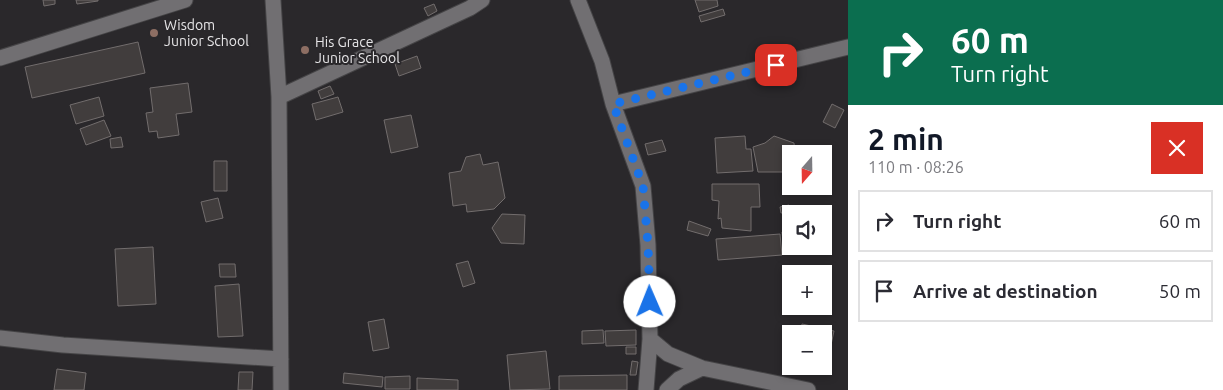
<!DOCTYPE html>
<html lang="en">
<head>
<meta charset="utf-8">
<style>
  :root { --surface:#fff; --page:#f7f7f7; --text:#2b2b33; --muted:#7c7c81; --line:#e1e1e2; --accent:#111827 }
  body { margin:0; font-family:Ubuntu,sans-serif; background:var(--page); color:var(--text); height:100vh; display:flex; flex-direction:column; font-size:19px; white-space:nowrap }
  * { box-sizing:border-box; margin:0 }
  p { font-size:16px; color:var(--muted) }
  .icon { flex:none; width:28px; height:28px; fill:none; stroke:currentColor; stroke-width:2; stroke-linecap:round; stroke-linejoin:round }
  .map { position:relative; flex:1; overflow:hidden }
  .drawer { display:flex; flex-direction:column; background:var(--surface); width:375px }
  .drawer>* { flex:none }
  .banner { background:#0b6e4f; color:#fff; overflow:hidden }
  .needle { width:32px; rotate:200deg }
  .fabs { position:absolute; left:782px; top:145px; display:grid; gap:10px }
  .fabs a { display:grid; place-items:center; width:50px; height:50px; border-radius:0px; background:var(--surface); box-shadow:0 2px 8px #0003; font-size:25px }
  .pin { position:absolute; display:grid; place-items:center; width:42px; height:42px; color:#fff; margin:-21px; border-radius:10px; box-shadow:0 2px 8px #0006 }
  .me { position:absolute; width:55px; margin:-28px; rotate:359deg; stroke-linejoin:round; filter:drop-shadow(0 0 4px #0008) }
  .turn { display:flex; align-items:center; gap:18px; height:105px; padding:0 20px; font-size:22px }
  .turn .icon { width:65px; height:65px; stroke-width:2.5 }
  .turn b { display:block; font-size:35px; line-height:42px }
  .round { display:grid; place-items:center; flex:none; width:52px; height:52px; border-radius:0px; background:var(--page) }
  .head { display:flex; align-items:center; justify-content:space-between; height:85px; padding:0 20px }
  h1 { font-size:30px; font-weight:600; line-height:38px; color:var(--accent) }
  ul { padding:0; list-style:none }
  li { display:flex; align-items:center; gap:15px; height:62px; margin:0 10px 8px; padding:0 10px; border:2px solid var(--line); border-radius:0px }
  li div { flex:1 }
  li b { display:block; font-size:19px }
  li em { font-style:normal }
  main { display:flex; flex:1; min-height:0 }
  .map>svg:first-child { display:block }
</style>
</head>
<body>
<main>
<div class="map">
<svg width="848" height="390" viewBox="0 0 848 390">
  <rect width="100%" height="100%" fill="#2a282b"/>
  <path fill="#413d3d" stroke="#726d6d" d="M 43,0 L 55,0 L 55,4 L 44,6 Z
    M 76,0 L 98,0 L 98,1 L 77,4 Z
    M 695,0 L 717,0 L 718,6 L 699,12 Z
    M 434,4 L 437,11 L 428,16 L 424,8 Z
    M 723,9 L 725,15 L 701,22 L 699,16 Z
    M 138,42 L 145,73 L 32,98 L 25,67 Z
    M 417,56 L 421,68 L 399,76 L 395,64 Z
    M 188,83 L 192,112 L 176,114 L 179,135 L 158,138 L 157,131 L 149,132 L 146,113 L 153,112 L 150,88 Z
    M 330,86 L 334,94 L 321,99 L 318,91 Z
    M 99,97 L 104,116 L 76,124 L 70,105 Z
    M 338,97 L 343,112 L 316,120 L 312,104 Z
    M 832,104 L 844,110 L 835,128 L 823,122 Z
    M 411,115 L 418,147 L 391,153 L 384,120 Z
    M 104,120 L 111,136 L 86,145 L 80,129 Z
    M 745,136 L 746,149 L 751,149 L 753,171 L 717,173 L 715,138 Z
    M 774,136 L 794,143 L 795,154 L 791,154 L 791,172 L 758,172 L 753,147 L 765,143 Z
    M 121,137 L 123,147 L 111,148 L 110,139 Z
    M 662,140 L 666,151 L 648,155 L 645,144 Z
    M 480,154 L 483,165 L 498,162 L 505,198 L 494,209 L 467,212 L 466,204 L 453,206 L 449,173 L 461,171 L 466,157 Z
    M 214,161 L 227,161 L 227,191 L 214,191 Z
    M 712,184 L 759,184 L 760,207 L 751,207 L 751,231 L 722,228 L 721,218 L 718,219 L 719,201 L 712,200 Z
    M 218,198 L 223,218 L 206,222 L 201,202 Z
    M 789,205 L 790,212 L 781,213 L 780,207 Z
    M 502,214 L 525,215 L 524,244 L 501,243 L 492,228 Z
    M 689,221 L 711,229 L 708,236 L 687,230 Z
    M 791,231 L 791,246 L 794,246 L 795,249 L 784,251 L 782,232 Z
    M 780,234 L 782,255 L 718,260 L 716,239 Z
    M 153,247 L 156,304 L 118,306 L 115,249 Z
    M 468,261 L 475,283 L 463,287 L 456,264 Z
    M 219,264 L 235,264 L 236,277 L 220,277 Z
    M 239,284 L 243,336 L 218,337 L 215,286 Z
    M 384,319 L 389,348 L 373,351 L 368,322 Z
    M 802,324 L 834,331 L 827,363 L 824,363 L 824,334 L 800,334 Z
    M 603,330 L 604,343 L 582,344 L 582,331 Z
    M 636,330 L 636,345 L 606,346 L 605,331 Z
    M 626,347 L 636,347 L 636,354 L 626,354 Z
    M 546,351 L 550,389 L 510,390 L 507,355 Z
    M 632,361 L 638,362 L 636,375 L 630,375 Z
    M 57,369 L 86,373 L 84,390 L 54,390 Z
    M 239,372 L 253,372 L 252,390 L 238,390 Z
    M 344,373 L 383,377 L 382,387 L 343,383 Z
    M 627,375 L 627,390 L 559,390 L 559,376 Z
    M 410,376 L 410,389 L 385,389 L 385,377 Z
    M 417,378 L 458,380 L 458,390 L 417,390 Z"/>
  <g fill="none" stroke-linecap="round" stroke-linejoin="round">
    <defs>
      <path id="minor" d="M 273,0 L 279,97 L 281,390
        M 578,0 L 602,61 L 613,104 L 643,186 L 648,245 L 650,339 L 646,390
        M 0,58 L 185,0
        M 279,97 L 470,8 L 482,0
        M 613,104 L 848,47
        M 0,338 L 63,345 L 281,359
        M 650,339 L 668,354 L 702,368 L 808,390
        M 667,390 L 679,379 L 702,368"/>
    </defs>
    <use href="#minor" stroke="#454446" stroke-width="17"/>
    <use href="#minor" stroke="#716f72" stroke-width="15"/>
  </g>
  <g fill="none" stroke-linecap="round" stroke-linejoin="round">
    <path stroke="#1a73e8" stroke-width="9" stroke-dasharray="0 16.2" d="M 650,302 L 648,245 L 643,186 L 613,104 L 776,65"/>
  </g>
  <g fill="#8d6e63" stroke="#2a282b" stroke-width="2">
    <circle cx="154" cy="33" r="5"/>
    <circle cx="305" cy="50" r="5"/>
  </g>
  <g text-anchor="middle" stroke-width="4" stroke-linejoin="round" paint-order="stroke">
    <g font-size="14" fill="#e6e5e7" stroke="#2a282b" text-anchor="start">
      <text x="164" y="30">Wisdom<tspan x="164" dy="16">Junior School</tspan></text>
      <text x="315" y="47">His Grace<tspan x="315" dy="16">Junior School</tspan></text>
    </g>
  </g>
</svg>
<div class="fabs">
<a><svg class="needle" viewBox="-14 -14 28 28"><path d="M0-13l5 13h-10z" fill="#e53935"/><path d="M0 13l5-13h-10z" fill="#7c7c81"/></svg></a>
<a><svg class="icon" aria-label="sound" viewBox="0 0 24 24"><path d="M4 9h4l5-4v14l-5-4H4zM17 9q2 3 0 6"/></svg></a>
<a>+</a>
<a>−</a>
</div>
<div class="pin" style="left:776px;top:65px;background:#d93025"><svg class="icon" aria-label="arrive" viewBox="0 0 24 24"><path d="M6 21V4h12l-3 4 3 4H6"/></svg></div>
<svg class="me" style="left:650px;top:302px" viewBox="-20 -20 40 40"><circle r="19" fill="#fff"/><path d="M0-13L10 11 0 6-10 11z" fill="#1a73e8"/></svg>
</div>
<section class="drawer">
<div class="banner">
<div class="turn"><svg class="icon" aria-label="right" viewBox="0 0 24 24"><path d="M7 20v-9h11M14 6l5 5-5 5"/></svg><div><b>60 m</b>Turn right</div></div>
</div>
<div class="head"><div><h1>2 min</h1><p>110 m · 08:26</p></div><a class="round" style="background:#d93025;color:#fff"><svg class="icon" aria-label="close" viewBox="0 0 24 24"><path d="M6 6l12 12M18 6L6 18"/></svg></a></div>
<ul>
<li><svg class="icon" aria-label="right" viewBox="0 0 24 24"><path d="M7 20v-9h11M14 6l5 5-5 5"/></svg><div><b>Turn right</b></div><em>60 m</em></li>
<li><svg class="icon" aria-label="arrive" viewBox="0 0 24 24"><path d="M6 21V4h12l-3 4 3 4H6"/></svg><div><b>Arrive at destination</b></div><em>50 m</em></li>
</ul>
</section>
</main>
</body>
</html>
